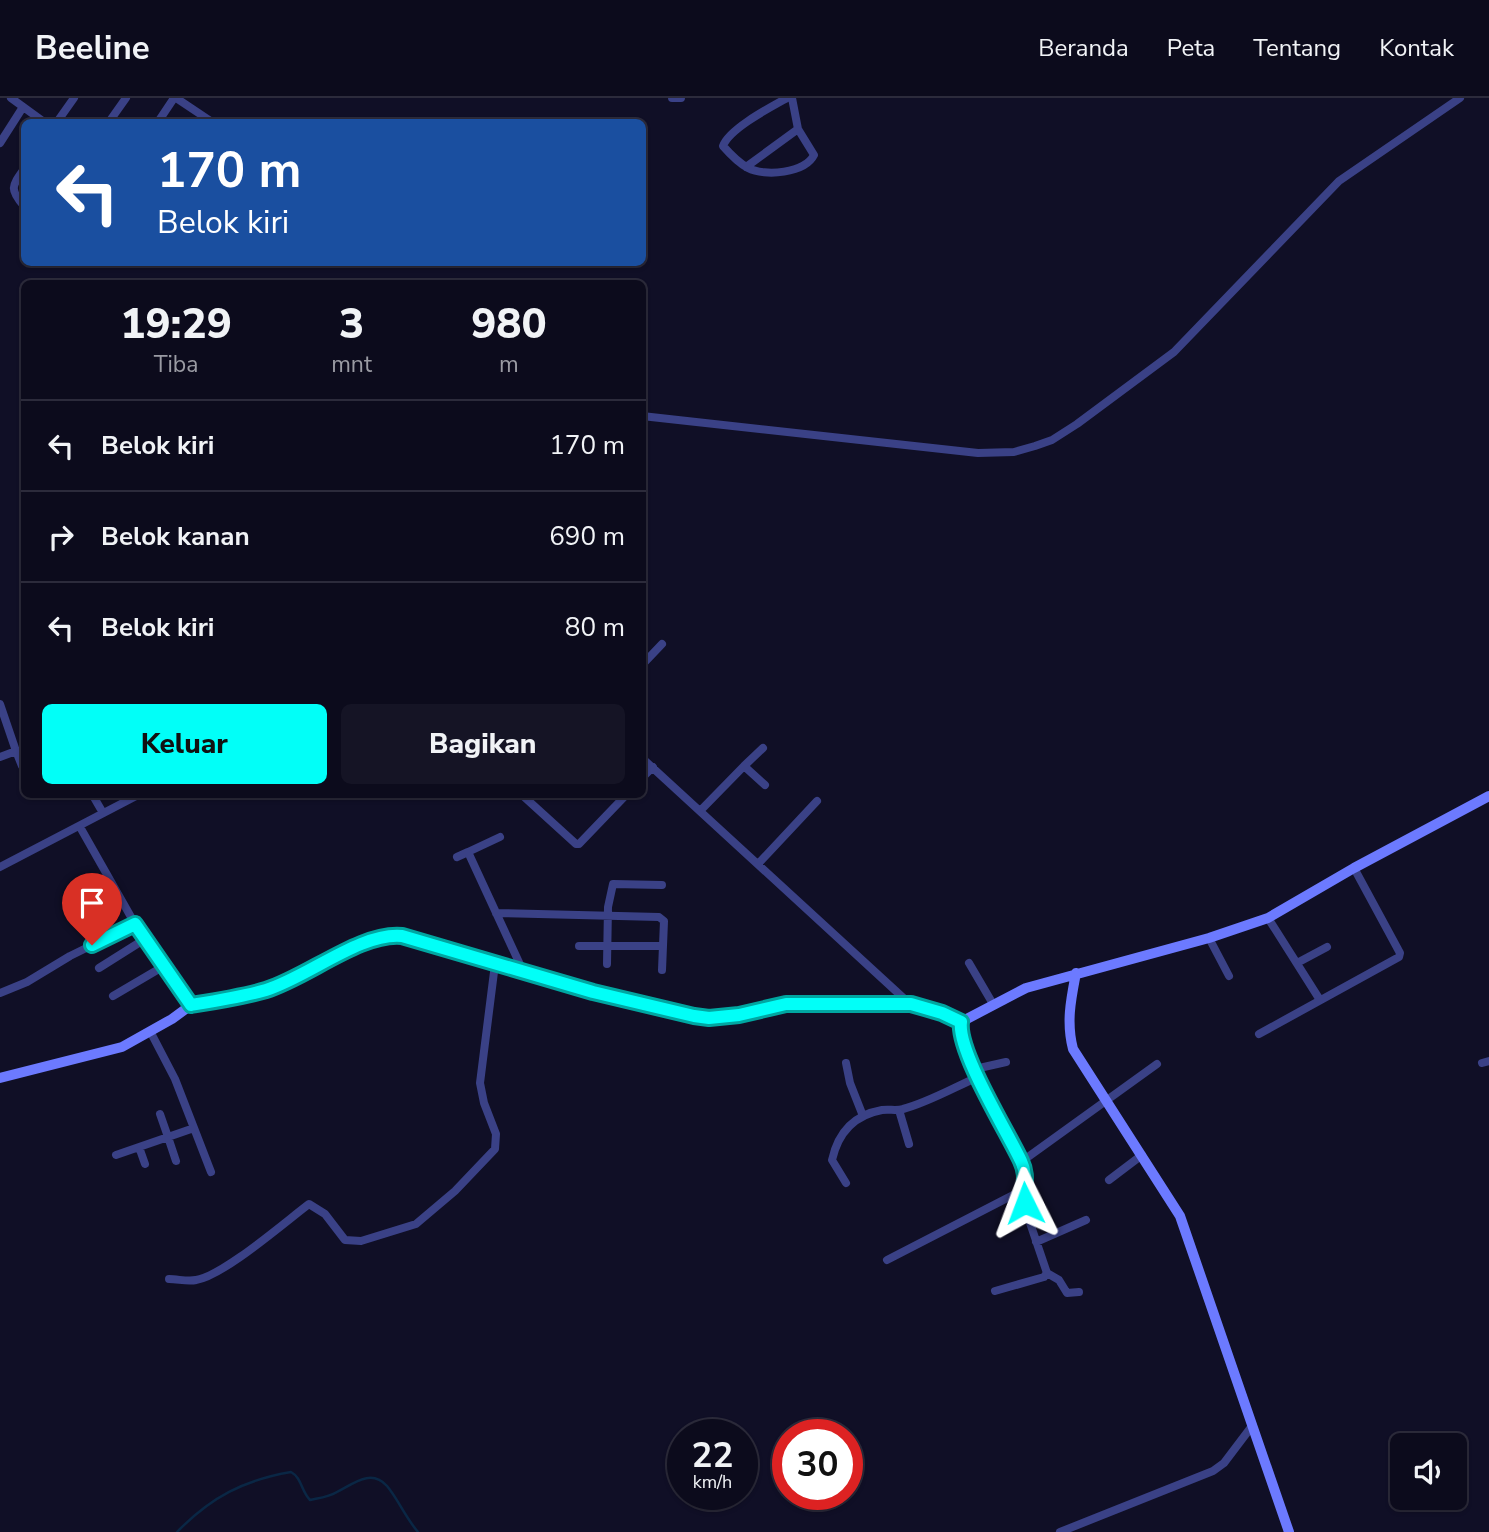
<!DOCTYPE html>
<html lang="id">
<head>
<meta charset="utf-8">
<style>
  :root { --surface:#0c0b1c; --page:#151425; --text:#f1f3f6; --muted:#9a9ba3; --line:#2c2b3b; --accent:#01fff8 }
  body { margin:0; font-family:"Nunito Sans",sans-serif; background:var(--page); color:var(--text); height:100vh; display:flex; flex-direction:column; font-size:26px; white-space:nowrap }
  * { box-sizing:border-box; margin:0 }
  p { font-size:23px; color:var(--muted) }
  .icon { flex:none; width:38px; height:38px; fill:none; stroke:currentColor; stroke-width:2; stroke-linecap:round; stroke-linejoin:round }
  .map { position:relative; flex:1; overflow:hidden }
  .side { position:absolute; left:21px; top:182px; width:625px; height:518px; display:flex; flex-direction:column; background:var(--surface); border-radius:10px; box-shadow:0 2px 5px #0004,0 0 0 2px var(--line) }
  .side>* { flex:none }
  .banner { position:absolute; left:21px; top:21px; width:625px; height:147px; border-radius:10px; box-shadow:0 2px 5px #0004,0 0 0 2px var(--line); background:#1a4fa0; color:#fff; overflow:hidden }
  .tools { position:absolute; left:1390px; top:1335px; display:grid; gap:14px }
  .tools a { display:grid; place-items:center; width:77px; height:77px; border-radius:10px; background:var(--surface); box-shadow:0 2px 5px #0004,0 0 0 2px var(--line); font-size:35px }
  .speed { position:absolute; left:667px; top:1321px; display:flex; gap:14px; font-size:35px; font-weight:700; text-align:center }
  .speed>* { display:grid; place-content:center; width:91px; height:91px; border-radius:50%; background:var(--surface); box-shadow:0 2px 5px #0004,0 0 0 2px var(--line); line-height:1 }
  .speed small { font-size:18px; font-weight:400 }
  .speed .limit { border:10px solid #d22; background:#fff; color:#111 }
  .pin { position:absolute; display:grid; place-items:center; width:60px; height:60px; color:#fff; margin:-72px -30px; border-radius:50% 50% 50% 0; rotate:-45deg; box-shadow:0 0 7px #0007 }
  .pin .icon { rotate:45deg }
  .me { position:absolute; width:77px; margin:-38px; rotate:357deg; stroke-linejoin:round; filter:drop-shadow(0 0 5px #0008) }
  .turn { display:flex; align-items:center; gap:24px; height:147px; padding:0 21px; font-size:32px }
  .turn .icon { width:91px; height:91px; stroke-width:2.5 }
  .turn b { display:block; font-size:49px; line-height:60px }
  .eta { display:flex; justify-content:space-evenly; align-items:center; height:119px; text-align:center }
  .eta b { font-size:42px; font-weight:800; line-height:49px }
  .button { display:flex; gap:14px; margin-top:auto; padding:14px 21px }
  .button a { flex:1; height:80px; border-radius:10px; background:var(--accent); color:#111; font-size:28px; font-weight:800; line-height:80px; text-align:center }
  .button a+a { background:var(--page); color:var(--text) }
  ul { padding:0; list-style:none }
  li { display:flex; align-items:center; gap:21px; height:91px; padding:0 21px; border-top:2px solid var(--line) }
  li div { flex:1 }
  li b { display:block; font-size:26px }
  li em { font-style:normal }
  header { display:flex; align-items:center; gap:42px; box-sizing:border-box; height:98px; padding:0 35px; background:var(--surface); border-bottom:2px solid var(--line) }
  header strong { font-size:33px }
  nav { display:flex; gap:38px; margin-inline-start:auto; font-size:24px }
  .map>svg:first-child { display:block }
</style>
</head>
<body>
<header>
<strong>Beeline</strong>
<nav><a>Beranda</a><a>Peta</a><a>Tentang</a><a>Kontak</a></nav>
</header>
<div class="map">
<svg width="1489" height="1434" viewBox="0 0 1489 1434">
  <rect width="100%" height="100%" fill="#100f26"/>
  <g fill="none" stroke-linecap="round" stroke-linejoin="round">
    <path stroke="#0a2745" stroke-width="2.5" d="M 177,1434 C 211,1399 244,1382 291,1374 C 302,1380 301,1393 310,1402 C 319,1400 329,1399 337,1394 C 353,1386 371,1370 387,1388 C 398,1401 405,1419 418,1434"/>
    <path stroke="#3a4186" stroke-width="8" d="M 11,0 L 44,24
      M 176,0 L 212,24
      M 672,0 L 681,0
      M 787,0 C 769,10 729,31 723,48 C 730,56 739,65 748,70 C 765,79 805,75 814,57 L 798,31 L 792,0
      M 57,24 L 74,0
      M 109,24 L 126,0
      M 158,24 L 174,0
      M 0,45 L 23,9
      M 746,69 L 798,31
      M 24,71 C 12,88 9,91 24,108
      M 642,318 L 978,355 L 1014,354 L 1035,348 L 1052,342 L 1077,326 L 1174,254 L 1339,83 L 1460,0
      M 642,567 L 662,546
      M 0,606 L 16,653 L 0,659
      M 763,650 L 744,668 L 765,687
      M 16,653 L 22,668
      M 642,660 L 910,906
      M 642,680 L 653,669
      M 92,696 L 103,715
      M 521,696 L 576,746 L 579,746 L 627,696
      M 700,713 L 744,668
      M 80,729 L 135,826 L 191,907
      M 500,739 L 468,754 L 523,873
      M 457,759 L 468,754
      M 758,766 L 817,703
      M 0,769 L 140,696
      M 496,815 L 659,819 L 664,823 L 662,872
      M 1268,820 L 1320,902
      M 1209,840 L 1229,878
      M 579,848 L 663,848
      M 969,865 L 993,906
      M 1297,865 L 1327,849
      M 607,866 L 608,809 L 613,786 L 662,787
      M 99,870 L 145,841
      M 0,895 L 27,884 L 70,858 L 135,826
      M 113,898 L 164,868
      M 961,924 L 960,932 L 978,979 L 1021,1064 L 1027,1084 L 1023,1092 L 1026,1113 L 1047,1175 L 1044,1179 L 995,1193
      M 150,933 L 175,981 L 194,1030 L 168,1039 L 160,1016
      M 1259,936 L 1399,859 L 1400,855 L 1354,770
      M 846,965 L 850,985 L 863,1018
      M 1482,965 L 1489,963
      M 975,971 L 1006,964
      M 899,1012 L 909,1046
      M 194,1030 L 211,1074
      M 139,1049 L 145,1066
      M 116,1057 L 168,1039 L 176,1063
      M 1021,1064 L 1157,966
      M 1109,1082 L 1142,1057
      M 846,1085 L 832,1062 C 838,1035 854,1017 882,1012 C 889,1011 897,1013 903,1011 C 927,1005 955,989 978,979
      M 1036,1144 L 1086,1122
      M 887,1162 L 1023,1092
      M 1047,1175 L 1059,1182 L 1067,1195 L 1079,1194
      M 169,1181 C 178,1181 188,1184 196,1182 C 223,1178 285,1124 309,1106 L 325,1116 L 345,1142 L 361,1143 L 416,1126 L 455,1093 L 495,1051 L 496,1036 L 484,1005 L 480,985 L 495,866
      M 1060,1434 L 1213,1373 L 1224,1365 L 1252,1328"/>
    <path stroke="#6c7aff" stroke-width="10" d="M 1076,875 C 1071,901 1066,924 1073,951 L 1180,1118 L 1289,1434
      M 0,980 L 122,949 L 172,921 L 191,907 L 266,892 L 290,883 L 363,845 L 390,837 L 402,838 L 593,894 L 694,918 L 709,920 L 739,917 L 786,906 L 910,906 L 941,915 L 961,924 L 1026,890 L 1209,840 L 1268,820 L 1354,770 L 1489,698"/>
  </g>
  <g fill="none" stroke-linecap="round" stroke-linejoin="round">
    <defs>
      <path id="route" d="M 92,847 L 135,826 L 191,907 C 216,903 242,899 266,892 C 308,879 361,834 402,838 L 593,894 L 694,918 L 709,920 L 739,917 L 786,906 L 911,906 L 942,915 L 961,924 C 957,953 1007,1033 1021,1063 C 1029,1080 1022,1089 1025,1105"/>
    </defs>
    <use href="#route" stroke="#01a6a1" stroke-width="18"/>
    <use href="#route" stroke="#01fff8" stroke-width="12"/>
  </g>
</svg>
<div class="tools">
<a><svg class="icon" aria-label="sound" viewBox="0 0 24 24"><path d="M4 9h4l5-4v14l-5-4H4zM17 9q2 3 0 6"/></svg></a>
</div>
<div class="speed"><div>22<small>km/h</small></div><div class="limit">30</div></div>
<div class="pin" style="left:92px;top:847px;background:#d93025"><svg class="icon" aria-label="arrive" viewBox="0 0 24 24"><path d="M6 21V4h12l-3 4 3 4H6"/></svg></div>
<svg class="me" style="left:1025px;top:1105px" viewBox="-20 -20 40 40"><path d="M0-17L14 15 0 8-14 15z" fill="#01fff8" stroke="#fff" stroke-width="4"/></svg>
<div class="banner">
<div class="turn"><svg class="icon" aria-label="left" viewBox="0 0 24 24"><path d="M17 20v-9H6M10 6l-5 5 5 5"/></svg><div><b>170 m</b>Belok kiri</div></div>
</div>
<section class="side">
<div class="eta">
<div><b>19:29</b><p>Tiba</p></div>
<div><b>3</b><p>mnt</p></div>
<div><b>980</b><p>m</p></div>
</div>
<ul>
<li><svg class="icon" aria-label="left" viewBox="0 0 24 24"><path d="M17 20v-9H6M10 6l-5 5 5 5"/></svg><div><b>Belok kiri</b></div><em>170 m</em></li>
<li><svg class="icon" aria-label="right" viewBox="0 0 24 24"><path d="M7 20v-9h11M14 6l5 5-5 5"/></svg><div><b>Belok kanan</b></div><em>690 m</em></li>
<li><svg class="icon" aria-label="left" viewBox="0 0 24 24"><path d="M17 20v-9H6M10 6l-5 5 5 5"/></svg><div><b>Belok kiri</b></div><em>80 m</em></li>
</ul>
<div class="button"><a>Keluar</a><a>Bagikan</a></div>
</section>
</div>
</body>
</html>
